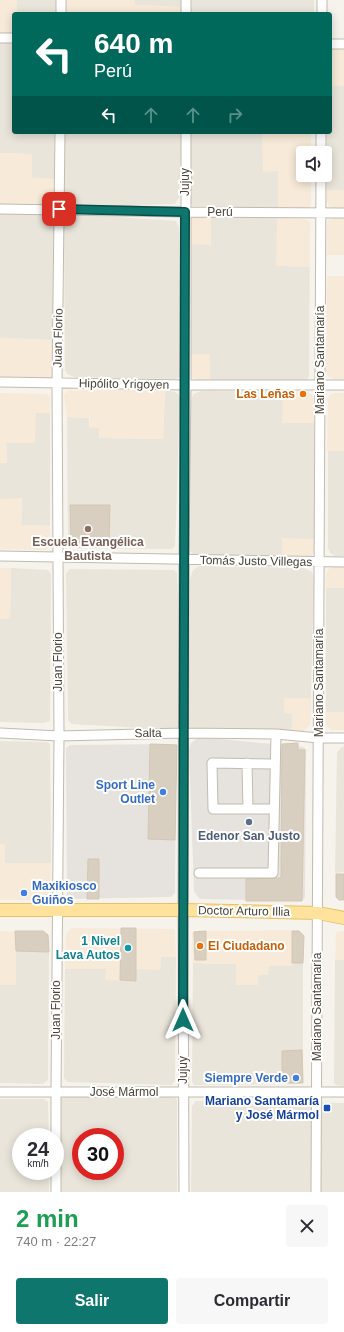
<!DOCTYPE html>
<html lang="es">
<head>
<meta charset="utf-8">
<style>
  :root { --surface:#fff; --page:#f7f7f7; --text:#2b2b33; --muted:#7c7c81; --accent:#0f766e }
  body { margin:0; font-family:Helvetica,sans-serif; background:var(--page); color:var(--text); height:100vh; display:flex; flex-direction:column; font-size:15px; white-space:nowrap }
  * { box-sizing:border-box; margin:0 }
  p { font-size:13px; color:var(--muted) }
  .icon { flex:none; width:22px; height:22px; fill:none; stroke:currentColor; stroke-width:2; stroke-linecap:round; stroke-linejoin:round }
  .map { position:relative; height:1192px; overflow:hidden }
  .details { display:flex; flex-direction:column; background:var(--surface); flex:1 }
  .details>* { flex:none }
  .top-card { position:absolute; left:12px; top:12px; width:320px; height:122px; border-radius:4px; box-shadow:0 2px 10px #0003; background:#00695c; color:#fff; overflow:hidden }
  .controls { position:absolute; left:296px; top:146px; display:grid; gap:8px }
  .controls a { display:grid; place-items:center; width:36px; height:36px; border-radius:4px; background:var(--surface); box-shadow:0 2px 10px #0003; font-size:20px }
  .speed { position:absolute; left:12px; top:1128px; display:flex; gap:8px; font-size:20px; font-weight:700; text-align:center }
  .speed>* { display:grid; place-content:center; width:52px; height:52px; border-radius:50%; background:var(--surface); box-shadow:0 2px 10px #0003; line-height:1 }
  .speed small { font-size:10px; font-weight:400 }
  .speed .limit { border:6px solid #d22; background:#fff; color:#111 }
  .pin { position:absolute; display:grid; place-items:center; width:34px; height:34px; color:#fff; margin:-17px; border-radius:8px; box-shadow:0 2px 6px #0006 }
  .me { position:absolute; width:44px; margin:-22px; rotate:0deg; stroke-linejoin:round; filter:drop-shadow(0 0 3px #0008) }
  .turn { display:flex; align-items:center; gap:14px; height:84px; padding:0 16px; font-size:18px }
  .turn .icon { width:52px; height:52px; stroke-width:2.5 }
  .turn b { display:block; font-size:28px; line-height:34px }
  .lanes { display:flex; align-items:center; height:38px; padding:0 16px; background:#0003; justify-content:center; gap:20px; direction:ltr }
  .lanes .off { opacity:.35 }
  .round { display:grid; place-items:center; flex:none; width:42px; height:42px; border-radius:4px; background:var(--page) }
  .summary { display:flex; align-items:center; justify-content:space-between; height:68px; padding:0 16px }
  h1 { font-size:24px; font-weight:700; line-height:30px; color:#1e9e55 }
  .primary-button { display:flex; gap:8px; margin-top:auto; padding:8px 16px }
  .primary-button a { flex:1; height:46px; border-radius:4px; background:var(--accent); color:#fff; font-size:16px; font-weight:700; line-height:46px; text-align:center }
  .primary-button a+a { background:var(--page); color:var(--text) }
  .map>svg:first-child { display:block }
</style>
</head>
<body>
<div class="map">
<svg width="344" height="1192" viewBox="0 0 344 1192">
  <rect width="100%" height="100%" fill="#f6f3ec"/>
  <path fill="#eae5da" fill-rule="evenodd" d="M 17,0 L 57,0 L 58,14 L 17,14 Z
    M 135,0 L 181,0 L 181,7 L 135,5 Z
    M 192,0 L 314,0 L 314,14 L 191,14 Z
    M 0,42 L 14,42 L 14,132 L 54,132 L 54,179 L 32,178 L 32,154 L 0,153 Z
    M 344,46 L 344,208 L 334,208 L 329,206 L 327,200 L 327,132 L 330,132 L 330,48 Z
    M 64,132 L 182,132 L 179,198 L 175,204 L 68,207 L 65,205 L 64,203 Z
    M 189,132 L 311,132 L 311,153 L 303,153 L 303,175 L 311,175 L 311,202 L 309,207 L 305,209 L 193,206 L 190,203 Z
    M 47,212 L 53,218 L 54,222 L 54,340 L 0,338 L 0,213 Z
    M 72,214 L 176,221 L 179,227 L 182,374 L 181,376 L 176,379 L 74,377 L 67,374 L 65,370 L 64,223 L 66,218 Z
    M 192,216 L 303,219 L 309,221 L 310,227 L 309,376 L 308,379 L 305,381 L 198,380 L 192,377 L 191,374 L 189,218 Z
    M 165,390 L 175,392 L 178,394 L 180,398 L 175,546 L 172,549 L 71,548 L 68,545 L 67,417 L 89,418 L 89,427 L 99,428 L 99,438 L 163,439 Z
    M 201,391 L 307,392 L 313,397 L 314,401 L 314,549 L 313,554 L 309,557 L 194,556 L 190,551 L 191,403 L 193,394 Z
    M 336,393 L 344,393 L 344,556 L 335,556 L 330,553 L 328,548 L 328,401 L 330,395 Z
    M 36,413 L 50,413 L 50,526 L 21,525 L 22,499 L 0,499 L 0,463 L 7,463 L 6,443 Z
    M 200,566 L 304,568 L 312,572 L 314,578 L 310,725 L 303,731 L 190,729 L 188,726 L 190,579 L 193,570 Z
    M 334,567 L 344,567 L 344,730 L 333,730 L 328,727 L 326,722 L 326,575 L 329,569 Z
    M 11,568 L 48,570 L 51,574 L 50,721 L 43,723 L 0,722 L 0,619 L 10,618 Z
    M 70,569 L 174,570 L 177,573 L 182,722 L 178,728 L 175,730 L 72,724 L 68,720 L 66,573 Z
    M 0,741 L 47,742 L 50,744 L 51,863 L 5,863 L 5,844 L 0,844 Z
    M 342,747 L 344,747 L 344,872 L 335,873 L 337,752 Z
    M 16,951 L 49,952 L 48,1080 L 43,1084 L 0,1083 L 0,985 L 16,985 Z
    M 161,957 L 176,957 L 175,1080 L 172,1085 L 67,1082 L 64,1078 L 65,969 L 106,969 L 136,981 L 136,968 L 160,970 Z
    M 335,960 L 344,960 L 344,1086 L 336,1085 L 334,1083 Z
    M 193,963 L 236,964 L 237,985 L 258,985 L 258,975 L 268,966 L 292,966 L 293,963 L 303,963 L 303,1080 L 300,1084 L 194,1085 L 192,1081 Z
    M 173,1095 L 177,1100 L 177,1192 L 58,1192 L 59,1098 L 61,1096 ZM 81,1137 L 115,1137 L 115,1171 L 81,1171 Z
    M 0,1099 L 44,1099 L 48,1102 L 49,1137 L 21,1137 L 21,1171 L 49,1171 L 49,1192 L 0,1192 Z
    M 196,1101 L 344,1103 L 344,1192 L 191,1192 L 192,1106 Z"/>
  <path fill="#f7ead8" d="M 0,0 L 17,0 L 17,14 L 14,14 L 14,36 L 0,36 Z
    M 64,0 L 135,0 L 135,5 L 181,7 L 181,14 L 64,14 Z
    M 344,46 L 344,86 L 330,86 L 330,48 Z
    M 262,132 L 311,132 L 311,153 L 303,153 L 303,175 L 311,175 L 311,202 L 309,207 L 305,209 L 278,208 L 278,171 L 263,172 Z
    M 0,153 L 32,154 L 32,178 L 54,179 L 54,200 L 52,204 L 48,206 L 0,205 Z
    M 327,190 L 344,190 L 344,208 L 334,208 L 329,206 L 327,200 Z
    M 192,216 L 211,216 L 211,245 L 188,244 L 189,218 Z
    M 334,217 L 344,217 L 344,255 L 327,255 L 327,224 L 329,219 Z
    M 277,218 L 303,219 L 309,221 L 310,227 L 310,267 L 276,266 Z
    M 327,276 L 344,276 L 344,379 L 334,379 L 328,376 L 326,371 Z
    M 0,338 L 54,340 L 53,378 L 50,380 L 0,378 Z
    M 190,354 L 210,354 L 210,380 L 198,380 L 192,377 L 191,374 Z
    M 70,390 L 165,390 L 163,439 L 99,438 L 99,428 L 89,427 L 90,418 L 67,417 L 64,395 L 66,392 Z
    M 283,391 L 307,392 L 310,393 L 313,397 L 314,401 L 314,423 L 282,423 Z
    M 0,393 L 46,394 L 50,396 L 50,413 L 36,413 L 35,443 L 6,443 L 7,463 L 0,463 Z
    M 336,393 L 344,393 L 344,451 L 327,451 L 328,401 L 330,395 Z
    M 22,498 L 21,525 L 50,526 L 49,547 L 47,550 L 0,549 L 0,499 Z
    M 282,538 L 314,539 L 313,554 L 305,559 L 282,559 Z
    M 334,567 L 344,567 L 344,588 L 326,588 L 326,575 L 329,569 Z
    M 0,568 L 11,568 L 10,618 L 0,619 Z
    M 284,698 L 311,698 L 310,725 L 303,731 L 292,732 L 292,714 L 284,713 Z
    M 326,712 L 344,712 L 344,730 L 333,730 L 328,727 L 326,722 Z
    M 0,844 L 5,844 L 5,863 L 51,863 L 50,898 L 48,900 L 0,900 Z
    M 72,928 L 174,929 L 175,931 L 176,957 L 161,957 L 160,970 L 136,969 L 136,981 L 105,980 L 106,969 L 65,969 L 66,933 Z
    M 299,930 L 304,935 L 303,963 L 293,963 L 292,966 L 269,966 L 268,975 L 258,975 L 258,985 L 236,985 L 236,964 L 193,963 L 192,933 L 194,931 Z
    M 0,931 L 44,933 L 49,938 L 49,952 L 16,951 L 16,985 L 0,985 Z
    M 338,931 L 344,931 L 344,960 L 335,960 L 336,933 Z"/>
  <path fill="#e6e2dd" d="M 201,737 L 303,747 L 306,749 L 305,897 L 302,901 L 200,899 L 194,892 L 189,750 L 191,743 L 196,739 Z
    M 173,744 L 176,745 L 175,893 L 171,897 L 72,899 L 67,896 L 66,748 L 70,745 Z"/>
  <path fill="#d8cfc1" stroke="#d3c7b4" d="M 70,505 L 110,505 L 109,547 L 71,547 Z
    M 298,743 L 298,750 L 305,750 L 302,901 L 246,901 L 246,879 L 281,878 L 282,744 Z
    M 150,744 L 177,745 L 175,840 L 148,839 Z
    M 88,859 L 99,859 L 99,899 L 87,899 Z
    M 336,874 L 344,874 L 344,900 L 339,900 L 336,897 Z
    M 121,928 L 136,928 L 136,981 L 120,980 Z
    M 15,931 L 43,931 L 48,935 L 49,952 L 16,951 Z
    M 206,931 L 206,960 L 195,960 L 194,932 Z
    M 292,931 L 299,931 L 304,936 L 303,963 L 292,963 Z
    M 302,1050 L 303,1083 L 282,1083 L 282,1051 Z"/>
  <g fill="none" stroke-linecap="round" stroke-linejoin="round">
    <defs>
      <path id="minor" d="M 61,0 L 61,14
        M 186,14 L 186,0
        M 322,14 L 322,0
        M 0,38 L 14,38
        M 330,44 L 344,44
        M 321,153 L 321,132
        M 0,209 L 185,212 L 344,213
        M 0,382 L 186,385 L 344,385
        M 0,556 L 344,562
        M 0,733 L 59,736 L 184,733 L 276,734 L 319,738 L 344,738
        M 247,763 L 248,809
        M 274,809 L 213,809 L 212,763 L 275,764
        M 199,873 L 273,873 L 276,734
        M 0,1092 L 344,1092
        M 56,1192 L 56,1092 L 59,736 L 57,383 L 60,132
        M 184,1192 L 183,910 L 184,559 L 186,385 L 186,132
        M 316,1192 L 321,175"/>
      <path id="major" d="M 0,910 L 183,910 L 318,913 L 344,918"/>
    </defs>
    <use href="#minor" stroke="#c2bbae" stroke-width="11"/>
    <use href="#major" stroke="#e6c16a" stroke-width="14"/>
    <use href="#minor" stroke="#fff" stroke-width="9"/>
    <use href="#major" stroke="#ffe39c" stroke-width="12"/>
  </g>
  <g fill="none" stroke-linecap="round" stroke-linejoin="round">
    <defs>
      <path id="route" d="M 59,209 L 185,212 L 183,1020"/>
    </defs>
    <use href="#route" stroke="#0a4d48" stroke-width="10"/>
    <use href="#route" stroke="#0f766e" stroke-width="7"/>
  </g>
  <g fill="#e8710a" stroke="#fff" stroke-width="1.5">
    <circle cx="303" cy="394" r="4"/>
    <circle cx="200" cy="946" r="4"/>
  </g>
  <circle fill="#8d6e63" stroke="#fff" stroke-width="1.5" cx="88" cy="529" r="4"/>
  <g fill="#3f7fe0" stroke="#fff" stroke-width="1.5">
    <circle cx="163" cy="792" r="4"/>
    <circle cx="24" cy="893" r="4"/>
    <circle cx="296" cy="1078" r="4"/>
  </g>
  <circle fill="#5c6f8a" stroke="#fff" stroke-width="1.5" cx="249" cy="822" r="4"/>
  <circle fill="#0f9aa8" stroke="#fff" stroke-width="1.5" cx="128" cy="948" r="4"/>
  <rect fill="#1a4fb4" stroke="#fff" stroke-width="1.5" x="323" y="1104" width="8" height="8" rx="2"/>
  <g text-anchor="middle" stroke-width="4" stroke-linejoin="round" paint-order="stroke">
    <g font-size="12" fill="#4b4439" stroke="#fff">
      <text transform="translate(185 182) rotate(-90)" y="4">Jujuy</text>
      <text x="220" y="216">Perú</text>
      <text transform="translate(58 338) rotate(-89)" y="4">Juan Florio</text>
      <text transform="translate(320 360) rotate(-90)" y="4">Mariano Santamaría</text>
      <text transform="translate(124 384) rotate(1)" y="4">Hipólito Yrigoyen</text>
      <text transform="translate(256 561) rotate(1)" y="4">Tomás Justo Villegas</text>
      <text transform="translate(58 662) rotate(-90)" y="4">Juan Florio</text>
      <text transform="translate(319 683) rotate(-90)" y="4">Mariano Santamaría</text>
      <text transform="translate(148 733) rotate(-1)" y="4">Salta</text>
      <text transform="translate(244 911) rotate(1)" y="4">Doctor Arturo Illia</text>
      <text transform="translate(317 1007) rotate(-90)" y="4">Mariano Santamaría</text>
      <text transform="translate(56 1010) rotate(-90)" y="4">Juan Florio</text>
      <text transform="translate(183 1070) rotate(-90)" y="4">Jujuy</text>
      <text x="124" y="1096">José Mármol</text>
    </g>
    <g font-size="12" font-weight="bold" fill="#c56008" stroke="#fff" text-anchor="end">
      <text x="295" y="398">Las Leñas</text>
      <text x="208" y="950" text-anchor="start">El Ciudadano</text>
    </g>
    <g font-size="12" font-weight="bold" fill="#785e54" stroke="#fff">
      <text x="88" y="546">Escuela Evangélica<tspan x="88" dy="14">Bautista</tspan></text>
    </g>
    <g font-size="12" font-weight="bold" fill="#366cbe" stroke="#fff" text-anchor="end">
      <text x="155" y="789">Sport Line<tspan x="155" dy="14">Outlet</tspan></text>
      <text x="32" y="890" text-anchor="start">Maxikiosco<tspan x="32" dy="14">Guiños</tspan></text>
      <text x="288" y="1082">Siempre Verde</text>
    </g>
    <g font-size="12" font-weight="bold" fill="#4e5e75" stroke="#fff">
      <text x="249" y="840">Edenor San Justo</text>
    </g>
    <g font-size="12" font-weight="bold" fill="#0d838f" stroke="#fff" text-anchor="end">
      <text x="120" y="945">1 Nivel<tspan x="120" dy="14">Lava Autos</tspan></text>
    </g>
    <g font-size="12" font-weight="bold" fill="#164399" stroke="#fff" text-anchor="end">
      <text x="319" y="1105">Mariano Santamaría<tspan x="319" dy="14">y José Mármol</tspan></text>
    </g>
  </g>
</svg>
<div class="controls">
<a><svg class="icon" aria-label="sound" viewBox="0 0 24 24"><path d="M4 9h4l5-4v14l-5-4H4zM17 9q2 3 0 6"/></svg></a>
</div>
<div class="speed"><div>24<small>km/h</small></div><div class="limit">30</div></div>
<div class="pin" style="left:59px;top:209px;background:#d93025"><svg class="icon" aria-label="arrive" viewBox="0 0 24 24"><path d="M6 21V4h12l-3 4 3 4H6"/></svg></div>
<svg class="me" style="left:183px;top:1020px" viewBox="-20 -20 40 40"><path d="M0-17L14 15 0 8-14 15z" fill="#0f766e" stroke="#fff" stroke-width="4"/></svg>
<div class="top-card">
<div class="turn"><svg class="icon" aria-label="left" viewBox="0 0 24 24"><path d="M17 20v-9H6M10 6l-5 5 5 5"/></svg><div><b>640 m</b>Perú</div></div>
<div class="lanes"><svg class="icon" aria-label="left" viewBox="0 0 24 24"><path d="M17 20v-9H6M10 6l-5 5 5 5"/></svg><svg class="icon off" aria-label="ahead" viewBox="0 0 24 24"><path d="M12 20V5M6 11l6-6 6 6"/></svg><svg class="icon off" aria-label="ahead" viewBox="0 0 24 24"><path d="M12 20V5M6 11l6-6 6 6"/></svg><svg class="icon off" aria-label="right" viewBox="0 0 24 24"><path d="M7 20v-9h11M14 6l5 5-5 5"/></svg></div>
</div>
</div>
<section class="details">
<div class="summary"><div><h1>2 min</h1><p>740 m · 22:27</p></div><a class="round"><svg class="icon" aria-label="close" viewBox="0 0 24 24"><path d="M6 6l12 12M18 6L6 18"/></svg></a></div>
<div class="primary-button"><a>Salir</a><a>Compartir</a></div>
</section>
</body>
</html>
